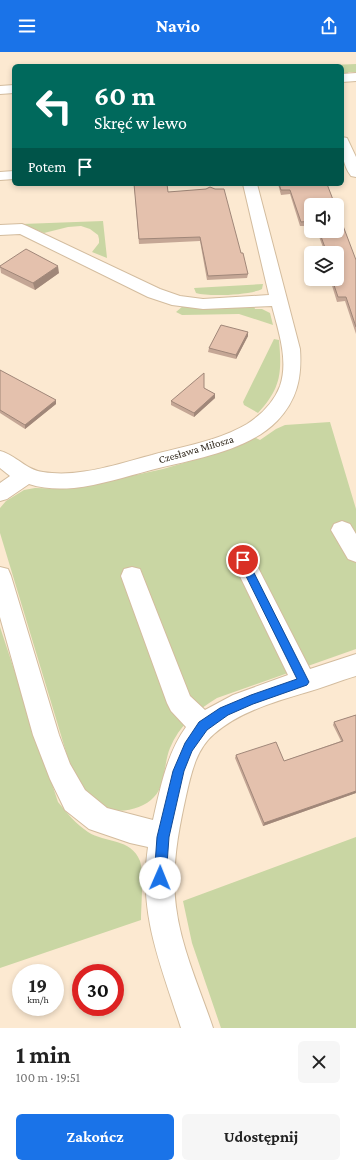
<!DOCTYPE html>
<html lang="pl">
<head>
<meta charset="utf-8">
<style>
  :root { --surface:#fff; --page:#f6f6f6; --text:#222; --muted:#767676; --accent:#1a73e8 }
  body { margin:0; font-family:"Crimson Pro",serif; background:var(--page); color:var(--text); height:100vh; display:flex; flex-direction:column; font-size:15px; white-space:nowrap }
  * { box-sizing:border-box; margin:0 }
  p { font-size:13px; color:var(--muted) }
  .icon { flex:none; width:22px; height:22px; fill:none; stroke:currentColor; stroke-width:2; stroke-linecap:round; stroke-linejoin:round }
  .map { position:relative; height:976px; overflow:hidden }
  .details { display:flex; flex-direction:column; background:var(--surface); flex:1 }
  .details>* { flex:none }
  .top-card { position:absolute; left:12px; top:12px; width:332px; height:122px; border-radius:6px; box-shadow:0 2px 6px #0003; background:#00695c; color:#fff; overflow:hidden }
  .tools { position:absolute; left:304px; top:146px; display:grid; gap:8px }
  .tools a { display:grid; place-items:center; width:40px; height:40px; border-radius:6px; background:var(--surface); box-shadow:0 2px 6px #0003; font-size:20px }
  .speed { position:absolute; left:12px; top:912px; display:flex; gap:8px; font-size:20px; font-weight:700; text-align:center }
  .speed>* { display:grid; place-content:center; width:52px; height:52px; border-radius:50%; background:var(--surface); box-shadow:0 2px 6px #0003; line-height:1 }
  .speed small { font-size:10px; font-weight:400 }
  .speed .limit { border:6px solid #d22; background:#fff; color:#111 }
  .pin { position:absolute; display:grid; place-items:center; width:34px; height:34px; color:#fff; margin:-17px; border:2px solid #fff; border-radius:50%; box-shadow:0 1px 4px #0007 }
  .me { position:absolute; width:44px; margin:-22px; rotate:1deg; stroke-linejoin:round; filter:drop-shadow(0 0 3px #0008) }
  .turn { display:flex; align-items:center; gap:14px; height:84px; padding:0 16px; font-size:18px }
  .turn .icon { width:52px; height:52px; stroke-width:2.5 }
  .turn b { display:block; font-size:28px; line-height:34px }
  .then { display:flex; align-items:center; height:38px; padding:0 16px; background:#0003; gap:8px; font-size:15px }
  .round { display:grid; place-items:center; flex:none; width:42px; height:42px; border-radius:6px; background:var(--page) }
  .headline { display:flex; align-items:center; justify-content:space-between; height:68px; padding:0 16px }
  h1 { font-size:24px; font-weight:700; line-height:30px }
  .action { display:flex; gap:8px; margin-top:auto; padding:8px 16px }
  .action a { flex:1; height:46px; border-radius:6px; background:var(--accent); color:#fff; font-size:16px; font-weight:700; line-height:46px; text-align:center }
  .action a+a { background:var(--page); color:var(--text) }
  header { display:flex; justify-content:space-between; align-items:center; height:52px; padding:0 16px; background:var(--accent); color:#fff; font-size:18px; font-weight:700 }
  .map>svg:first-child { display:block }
</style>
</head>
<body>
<header><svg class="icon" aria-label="menu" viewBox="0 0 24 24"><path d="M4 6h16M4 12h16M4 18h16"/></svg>Navio<svg class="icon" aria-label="share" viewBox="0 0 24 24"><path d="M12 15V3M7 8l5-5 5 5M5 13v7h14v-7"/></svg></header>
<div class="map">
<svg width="356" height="976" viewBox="0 0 356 976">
  <rect width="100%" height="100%" fill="#fce9d1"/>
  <path fill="#c9d6a3" d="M 356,12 L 356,20 L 348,20 L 349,22 L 342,23 L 342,14 L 306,14 Z
    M 103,169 L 107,206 L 92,200 L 99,191 L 99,187 L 98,183 L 90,177 L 81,174 L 68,175 L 44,181 L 22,172 Z
    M 263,232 L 262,237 C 250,243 209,245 196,241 L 194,236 Z
    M 183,254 L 254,254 L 255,257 L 262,257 L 270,261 L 273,273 L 239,262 L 182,263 L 176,260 Z
    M 274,287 L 279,288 C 282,321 281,336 258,361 L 244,353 L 243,350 Z
    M 330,370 L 356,457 L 356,597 L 217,646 C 197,658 179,674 170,696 C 164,710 165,735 154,745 C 145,755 126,761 112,758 C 105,757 94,749 88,745 C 82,740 77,729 73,723 L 0,481 L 0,456 L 6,449 L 24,438 L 35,436 L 71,437 L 163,417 L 211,403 L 254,385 L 260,388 L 276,377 L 285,373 Z
    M 0,575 L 58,750 C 67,761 76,772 88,780 C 105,791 131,786 140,809 C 144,822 141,854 141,868 L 0,916 Z
    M 356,785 L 356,976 L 221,976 L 192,891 L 183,849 Z"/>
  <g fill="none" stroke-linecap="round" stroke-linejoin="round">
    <defs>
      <path id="minor" d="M 356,21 L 356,29 L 342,30 L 342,22 Z
        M 14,33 L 14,41 L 0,42 L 0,34 Z
        M 342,85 L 347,86 L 356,105 L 356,125 L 351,124 C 342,112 342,99 342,85 Z
        M 14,119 L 14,127 L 0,128 L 0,120 Z
        M 243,132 L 257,132 L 300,297 C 302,326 297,348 277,369 C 247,400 190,408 151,418 C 125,425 100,433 74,436 C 58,437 44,437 29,432 L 7,447 L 0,449 L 0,431 L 10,424 L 0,416 L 0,399 C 16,403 26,418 43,420 C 79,426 117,412 152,403 C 184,394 218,389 247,372 C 261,363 274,350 280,334 C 289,308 278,278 272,254 L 203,257 L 172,253 L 148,245 L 20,182 L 0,183 L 0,173 L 22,172 L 27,174 L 160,237 L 180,244 L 203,247 L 269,243 Z
        M 342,469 L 350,472 L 356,482 L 356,510 L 348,507 L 331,478 L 334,472 Z
        M 243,499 L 251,502 L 310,617 L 356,602 L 356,624 C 339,629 322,636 304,641 C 274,650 239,660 214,682 C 196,697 191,722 186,744 C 178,780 171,818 176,855 C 181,896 200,937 213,976 L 181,976 C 161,913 138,863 148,795 L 130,791 L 89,777 L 65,758 L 50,727 L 33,683 L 0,565 L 0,515 L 8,517 L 11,524 L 59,683 L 70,712 L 85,738 L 107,756 L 153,768 C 160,737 167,701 186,675 L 171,659 L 167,651 L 121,524 L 124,517 L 132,515 L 140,517 L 190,644 L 205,658 L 233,643 L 288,623 L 232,508 L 235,502 Z"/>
    </defs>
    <use href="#minor" stroke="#d3bc9e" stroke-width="2"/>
    <use href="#minor" fill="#fff" fill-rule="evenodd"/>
  </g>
  <path fill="#c4a695" d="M 134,132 L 168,140 L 215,137 L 241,201 L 248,222 L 247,226 L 207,228 L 200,189 L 139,192 Z
    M 278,132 L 327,132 L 311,153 L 311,174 L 300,174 L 290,142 L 281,143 Z
    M 317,179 L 337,179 L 356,208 L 356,282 L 345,249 L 337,250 L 330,227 L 337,227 L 337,201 L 325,201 Z
    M 0,214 L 59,221 L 35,238 L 1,221 Z
    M 248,280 L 248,284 L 236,307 L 208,300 L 209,296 Z
    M 0,318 L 56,352 L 25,377 L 0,361 Z
    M 204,336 L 215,342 L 215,346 L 194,365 L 171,353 L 171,349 Z
    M 356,663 L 356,741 L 263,774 L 235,706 L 236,703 L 284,709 L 341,689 L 333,673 L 334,670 Z"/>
  <path fill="#a08779" d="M 58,214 L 59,221 L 35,238 L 33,231 Z
    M 248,280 L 248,284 L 236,307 L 236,303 Z
    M 215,342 L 215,346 L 194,365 L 194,361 Z
    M 56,348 L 56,352 L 25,377 L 25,373 Z
    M 356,739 L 356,741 L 263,774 L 264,771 Z"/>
  <path fill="#e4c1ad" stroke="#a08779" d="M 134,132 L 167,132 L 168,140 L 206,137 L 210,135 L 215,137 L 224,137 L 241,201 L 243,201 L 248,222 L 208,224 L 200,185 L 139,187 Z
    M 279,132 L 327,132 L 335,153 L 311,153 L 311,169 L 301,170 L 290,138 L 281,138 Z
    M 337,158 L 356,208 L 356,275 L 346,245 L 338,245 L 332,227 L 337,227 L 337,201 L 327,201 L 319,179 L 337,179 Z
    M 26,197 L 58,214 L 33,231 L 0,215 L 0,214 Z
    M 221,273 L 248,280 L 236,303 L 209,296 Z
    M 0,318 L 56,348 L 25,373 L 0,358 Z
    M 204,321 L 204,336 L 215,342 L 194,361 L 171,349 Z
    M 356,663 L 356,739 L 264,771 L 236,703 L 276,690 L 284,709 L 343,689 L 334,670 Z"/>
  <path fill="#1a73e8" stroke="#114b97" d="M 243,504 L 246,505 L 309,630 L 307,633 L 253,652 L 228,663 L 207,678 L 192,699 L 184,719 L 169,785 L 166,826 L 164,830 L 160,832 L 156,830 L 154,826 L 157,785 L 173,719 L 185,691 L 199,670 L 220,656 L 251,643 L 297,627 L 238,508 L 240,505 Z"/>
  <g text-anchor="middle" stroke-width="3" stroke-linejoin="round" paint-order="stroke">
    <g font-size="11" fill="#322a1e" stroke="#fff">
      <text transform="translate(196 397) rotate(-16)" y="4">Czesława Miłosza</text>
    </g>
  </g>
</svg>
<div class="tools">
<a><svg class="icon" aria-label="sound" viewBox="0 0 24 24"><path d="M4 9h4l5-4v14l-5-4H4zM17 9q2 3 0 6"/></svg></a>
<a><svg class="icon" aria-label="layers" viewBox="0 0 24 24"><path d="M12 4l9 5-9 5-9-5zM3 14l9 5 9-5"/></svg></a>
</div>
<div class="speed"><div>19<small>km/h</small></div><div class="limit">30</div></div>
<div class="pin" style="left:243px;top:508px;background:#d93025"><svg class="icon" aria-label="arrive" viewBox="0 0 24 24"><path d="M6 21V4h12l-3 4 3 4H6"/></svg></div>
<svg class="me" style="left:160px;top:826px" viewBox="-20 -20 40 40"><circle r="19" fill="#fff"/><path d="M0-13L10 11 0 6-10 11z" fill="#1a73e8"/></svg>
<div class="top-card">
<div class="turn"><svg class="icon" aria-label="left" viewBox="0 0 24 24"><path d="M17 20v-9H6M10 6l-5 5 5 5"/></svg><div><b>60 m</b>Skręć w lewo</div></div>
<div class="then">Potem<svg class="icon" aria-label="arrive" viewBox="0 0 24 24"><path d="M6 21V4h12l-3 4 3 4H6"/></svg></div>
</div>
</div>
<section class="details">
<div class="headline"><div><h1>1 min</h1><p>100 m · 19:51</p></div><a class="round"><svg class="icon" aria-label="close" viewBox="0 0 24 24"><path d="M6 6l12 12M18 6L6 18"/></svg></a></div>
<div class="action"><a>Zakończ</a><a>Udostępnij</a></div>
</section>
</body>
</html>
